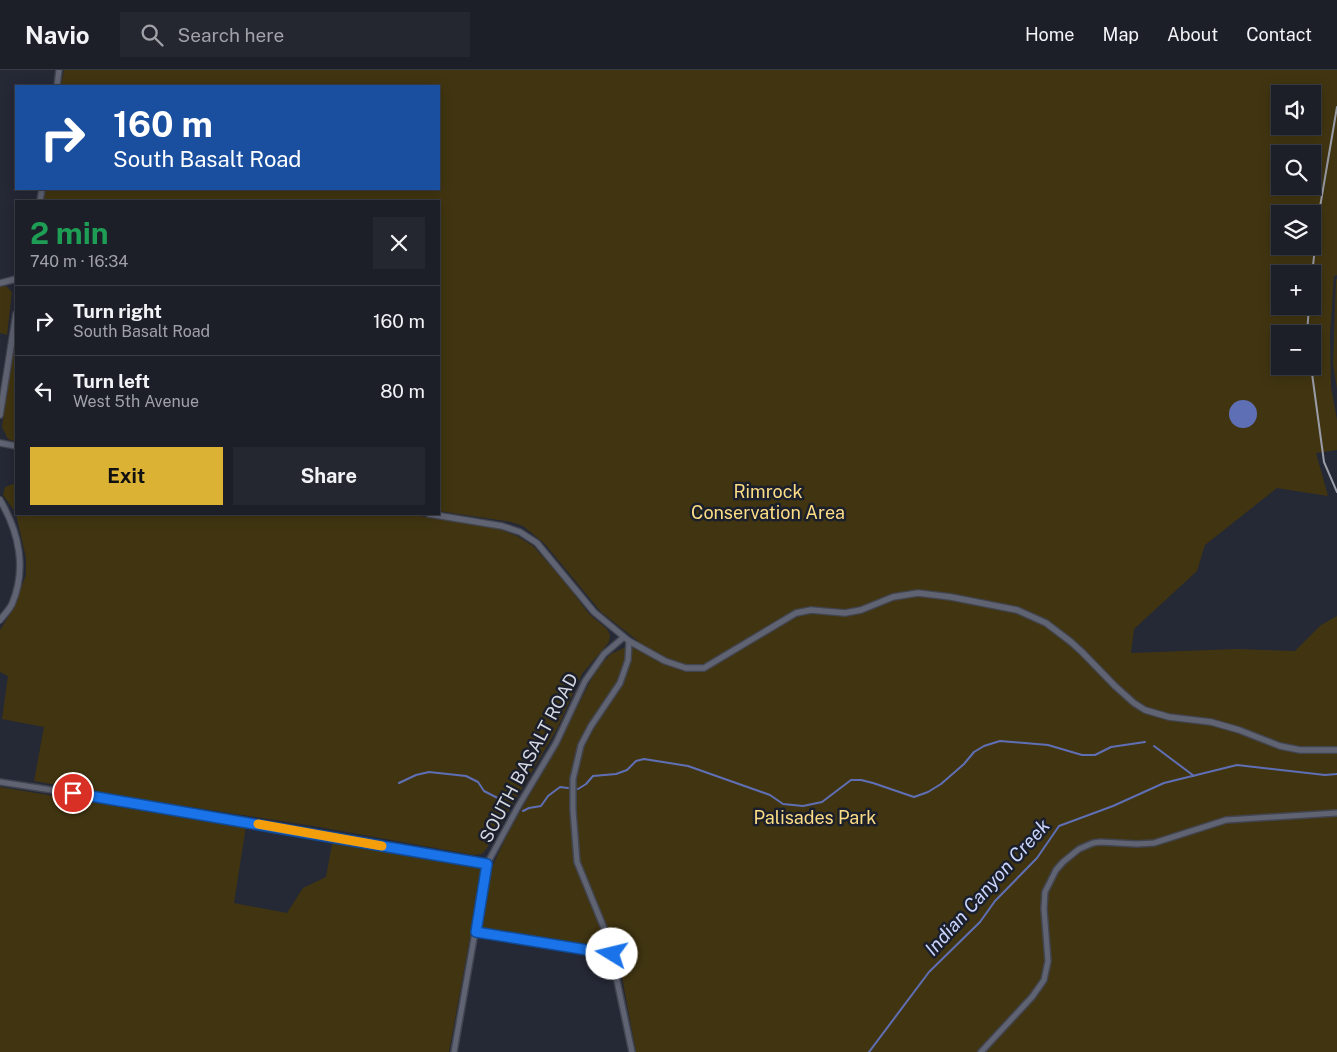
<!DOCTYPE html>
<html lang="en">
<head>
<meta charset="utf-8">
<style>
  :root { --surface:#1c1e28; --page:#252730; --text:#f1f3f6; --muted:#a0a2a8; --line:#3a3c45; --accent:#dbb233 }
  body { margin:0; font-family:"Public Sans",sans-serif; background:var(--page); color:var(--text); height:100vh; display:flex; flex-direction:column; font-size:19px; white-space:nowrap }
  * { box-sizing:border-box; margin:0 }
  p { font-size:16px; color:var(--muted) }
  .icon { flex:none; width:28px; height:28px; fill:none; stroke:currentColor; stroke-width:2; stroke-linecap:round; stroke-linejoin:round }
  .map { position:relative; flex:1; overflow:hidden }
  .sheet { position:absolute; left:15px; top:130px; width:425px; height:315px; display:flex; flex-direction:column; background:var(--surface); border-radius:0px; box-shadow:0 2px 12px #0003,0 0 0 1px var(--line) }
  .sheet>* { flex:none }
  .banner { position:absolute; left:15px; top:15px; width:425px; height:105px; border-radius:0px; box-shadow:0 2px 12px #0003,0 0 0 1px var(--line); background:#1a4fa0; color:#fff; overflow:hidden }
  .fabs { position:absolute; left:1271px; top:15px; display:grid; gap:10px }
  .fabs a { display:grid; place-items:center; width:50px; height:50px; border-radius:0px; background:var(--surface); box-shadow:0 2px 12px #0003,0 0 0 1px var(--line); font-size:25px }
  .pin { position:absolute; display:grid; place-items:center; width:42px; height:42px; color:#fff; margin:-21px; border:2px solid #fff; border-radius:50%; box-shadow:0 1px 5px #0007 }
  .me { position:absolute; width:55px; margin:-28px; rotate:279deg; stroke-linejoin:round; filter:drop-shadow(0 0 4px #0008) }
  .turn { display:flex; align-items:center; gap:18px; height:105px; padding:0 15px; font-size:22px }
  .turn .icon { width:65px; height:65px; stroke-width:2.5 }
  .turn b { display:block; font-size:35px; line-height:42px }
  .round { display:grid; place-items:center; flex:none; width:52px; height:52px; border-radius:0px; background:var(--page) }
  .overview { display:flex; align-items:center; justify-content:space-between; height:85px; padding:0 15px }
  h1 { font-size:30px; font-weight:700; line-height:38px; color:#1e9e55 }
  .cta { display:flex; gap:10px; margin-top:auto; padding:10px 15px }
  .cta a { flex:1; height:58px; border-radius:0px; background:var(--accent); color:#111; font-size:20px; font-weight:700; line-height:58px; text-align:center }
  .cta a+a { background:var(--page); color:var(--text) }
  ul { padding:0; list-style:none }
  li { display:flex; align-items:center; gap:15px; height:70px; padding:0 15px; border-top:1px solid var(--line) }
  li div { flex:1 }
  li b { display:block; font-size:19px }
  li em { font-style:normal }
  header { display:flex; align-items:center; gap:30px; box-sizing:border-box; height:70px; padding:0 25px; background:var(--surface); border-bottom:1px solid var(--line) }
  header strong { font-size:24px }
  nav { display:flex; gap:28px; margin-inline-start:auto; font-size:18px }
  .search { width:350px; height:45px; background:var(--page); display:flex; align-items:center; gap:12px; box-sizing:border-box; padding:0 18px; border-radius:0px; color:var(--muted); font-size:19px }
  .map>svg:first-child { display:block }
</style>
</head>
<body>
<header>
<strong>Navio</strong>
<div class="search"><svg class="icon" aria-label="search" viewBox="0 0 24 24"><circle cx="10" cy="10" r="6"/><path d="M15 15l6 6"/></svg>Search here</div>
<nav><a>Home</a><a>Map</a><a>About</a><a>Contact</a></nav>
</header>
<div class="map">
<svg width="1337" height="982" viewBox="0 0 1337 982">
  <rect width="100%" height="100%" fill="#252835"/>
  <path fill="#413511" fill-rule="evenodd" d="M 64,0 L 1337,0 L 1337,205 L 1334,206 L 1330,265 L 1331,317 L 1337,350 L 1337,380 L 1316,383 L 1328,426 L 1277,418 L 1205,475 L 1197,501 L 1134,559 L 1131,583 L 1236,579 L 1295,581 L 1321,555 L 1337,546 L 1337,982 L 636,982 L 617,880 L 482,859 L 492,797 L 508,763 L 558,675 L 597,598 L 611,584 L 638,571 L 601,542 L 544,473 L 523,456 L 511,452 L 439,441 L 439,131 L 43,131 L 45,119 L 439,119 L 439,16 L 61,16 ZM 1280,24 L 1312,24 L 1312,56 L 1280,56 ZM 1280,84 L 1312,84 L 1312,116 L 1280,116 ZM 1280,144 L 1312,144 L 1312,176 L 1280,176 ZM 1280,204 L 1312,204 L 1312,236 L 1280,236 ZM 1280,264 L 1312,264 L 1312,296 L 1280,296 Z
    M 1336,209 L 1337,209 L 1337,319 L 1333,294 Z
    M 6,216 L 12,222 L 7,265 L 0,263 L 0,217 Z
    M 16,264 L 16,372 L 8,369 L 2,357 Z
    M 16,413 L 16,443 L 3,425 L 5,417 Z
    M 16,444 L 407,444 L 499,459 L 517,466 L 533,476 L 564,511 L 589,544 L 607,559 L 610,565 L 609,572 L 582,604 L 557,659 L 487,778 L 482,784 L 474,785 L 314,756 L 113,725 L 34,711 L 44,657 L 2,649 L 8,606 L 0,602 L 0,560 L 12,541 L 26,505 L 26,488 Z
    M 0,717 L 199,750 L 246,756 L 234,833 L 287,843 L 303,818 L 326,807 L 333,769 L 478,795 L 481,797 L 482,801 L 449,982 L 0,982 Z"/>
  <path fill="#5f6fb6" d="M1229 344a14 14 0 1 1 28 0a14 14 0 1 1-28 0Z"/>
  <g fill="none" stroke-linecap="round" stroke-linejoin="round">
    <path stroke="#5f6fb6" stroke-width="2" d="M 1154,676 L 1194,706
      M 399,713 L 416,705 L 429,702 L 466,706 L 478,712 L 484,721 L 511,735
      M 578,719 L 586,714 L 593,706 L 616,704 L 627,700 L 636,691 L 644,689 L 688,696 L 770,725 L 783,734 L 803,736 L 822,732 L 851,710 L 861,710 L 873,713 L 914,727 L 928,722 L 941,714 L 964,694 L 974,682 L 984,676 L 1000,671 L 1048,675 L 1082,685 L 1095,685 L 1111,677 L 1145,672
      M 523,741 L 529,738 L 541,736 L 548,726 L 560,717 L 568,718
      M 869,982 L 929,902 L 980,852 L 995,831 L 1037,788 L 1059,756 L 1113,736 L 1164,713 L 1237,695 L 1325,705 L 1337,704"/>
    <defs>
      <path id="minor" d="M 57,16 L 59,0
        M 40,131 L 42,119
        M 629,571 L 628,590 L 620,613 L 591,656 L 581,675 L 573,709 L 573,740 L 577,792 L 608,868 L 632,982
        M 0,712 L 110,729 L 487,794
        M 476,862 L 612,884
        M 454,982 L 487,794 L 519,735 L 556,673 L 585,611 L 604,584 L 624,567
        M 981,982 L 1032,927 L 1044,910 L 1048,891 L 1044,839 L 1045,822 L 1056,800 L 1063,792 L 1079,779 L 1093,773 L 1100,772 L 1137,774 L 1154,773 L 1226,750 L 1337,743"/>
      <path id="tertiary" d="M 0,213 L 16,209
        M 0,345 L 16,244
        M 0,373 L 16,376
        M 0,430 C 19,462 27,499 12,534 C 9,540 4,545 0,550
        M 429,444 L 502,456 L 520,462 L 537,473 L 594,542 L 629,571 L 665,591 L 686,598 L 704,598 L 796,543 L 811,540 L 845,543 L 861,540 L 893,527 L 918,523 L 951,527 L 1017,540 L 1046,553 L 1071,572 L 1082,582 L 1115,616 L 1134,633 L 1145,640 L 1169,647 L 1211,652 L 1239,660 L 1280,676 L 1300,680 L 1337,680"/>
    </defs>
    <use href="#minor" stroke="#42444f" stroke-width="8"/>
    <use href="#tertiary" stroke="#42444f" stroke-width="8"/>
    <use href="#minor" stroke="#5f6372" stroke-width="5"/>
    <use href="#tertiary" stroke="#5f6372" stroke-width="5.5"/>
    <path stroke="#9a9da7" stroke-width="2" d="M 1312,204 L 1319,143 L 1337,37
      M 1307,264 L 1309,236
      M 1311,296 L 1324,392 L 1337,422"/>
  </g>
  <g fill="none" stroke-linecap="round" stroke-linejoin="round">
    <defs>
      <path id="route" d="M 73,723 L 487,794 L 476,862 L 612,884"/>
    </defs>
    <use href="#route" stroke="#114b97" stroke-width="12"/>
    <use href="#route" stroke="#1a73e8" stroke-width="9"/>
    <path stroke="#f59e0b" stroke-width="9" d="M 258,754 L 382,776"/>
  </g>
  <g text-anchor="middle" stroke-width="5" stroke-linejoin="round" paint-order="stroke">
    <g font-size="18" fill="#fcdc84" stroke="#1b1f2b">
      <text x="768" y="428">Rimrock<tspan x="768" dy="21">Conservation Area</tspan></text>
      <text x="815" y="754">Palisades Park</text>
    </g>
    <g font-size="18" fill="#d5d7e0" stroke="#1b1f2b">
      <text transform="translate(529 688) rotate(-62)" y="6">SOUTH BASALT ROAD</text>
    </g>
    <g font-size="19" font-style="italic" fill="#c9d5fd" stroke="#1b1f2b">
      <text transform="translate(987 817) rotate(-48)" y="7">Indian Canyon Creek</text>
    </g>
  </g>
</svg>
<div class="fabs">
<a><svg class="icon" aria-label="sound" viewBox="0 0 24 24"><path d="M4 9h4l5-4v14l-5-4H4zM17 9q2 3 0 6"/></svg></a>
<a><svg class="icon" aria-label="search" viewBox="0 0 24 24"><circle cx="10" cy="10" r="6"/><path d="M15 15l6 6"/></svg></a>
<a><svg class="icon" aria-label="layers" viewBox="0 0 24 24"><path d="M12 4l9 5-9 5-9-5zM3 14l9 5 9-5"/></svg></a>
<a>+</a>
<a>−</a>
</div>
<div class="pin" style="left:73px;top:723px;background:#d93025"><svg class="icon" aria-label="arrive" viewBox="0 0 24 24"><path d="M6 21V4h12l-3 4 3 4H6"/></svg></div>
<svg class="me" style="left:612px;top:884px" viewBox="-20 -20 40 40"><circle r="19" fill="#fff"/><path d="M0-13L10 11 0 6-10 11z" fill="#1a73e8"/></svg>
<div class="banner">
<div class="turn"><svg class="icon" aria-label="right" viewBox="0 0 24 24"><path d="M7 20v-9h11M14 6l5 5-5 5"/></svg><div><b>160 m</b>South Basalt Road</div></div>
</div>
<section class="sheet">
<div class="overview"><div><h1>2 min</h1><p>740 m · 16:34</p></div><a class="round"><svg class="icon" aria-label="close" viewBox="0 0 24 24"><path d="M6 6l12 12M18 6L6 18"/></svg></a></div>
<ul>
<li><svg class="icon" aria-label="right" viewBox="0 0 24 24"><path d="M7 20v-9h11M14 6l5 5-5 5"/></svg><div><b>Turn right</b><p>South Basalt Road</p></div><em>160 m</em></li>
<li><svg class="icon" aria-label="left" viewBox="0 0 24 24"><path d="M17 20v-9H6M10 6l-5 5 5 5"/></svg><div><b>Turn left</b><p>West 5th Avenue</p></div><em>80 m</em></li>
</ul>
<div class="cta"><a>Exit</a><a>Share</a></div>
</section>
</div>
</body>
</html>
